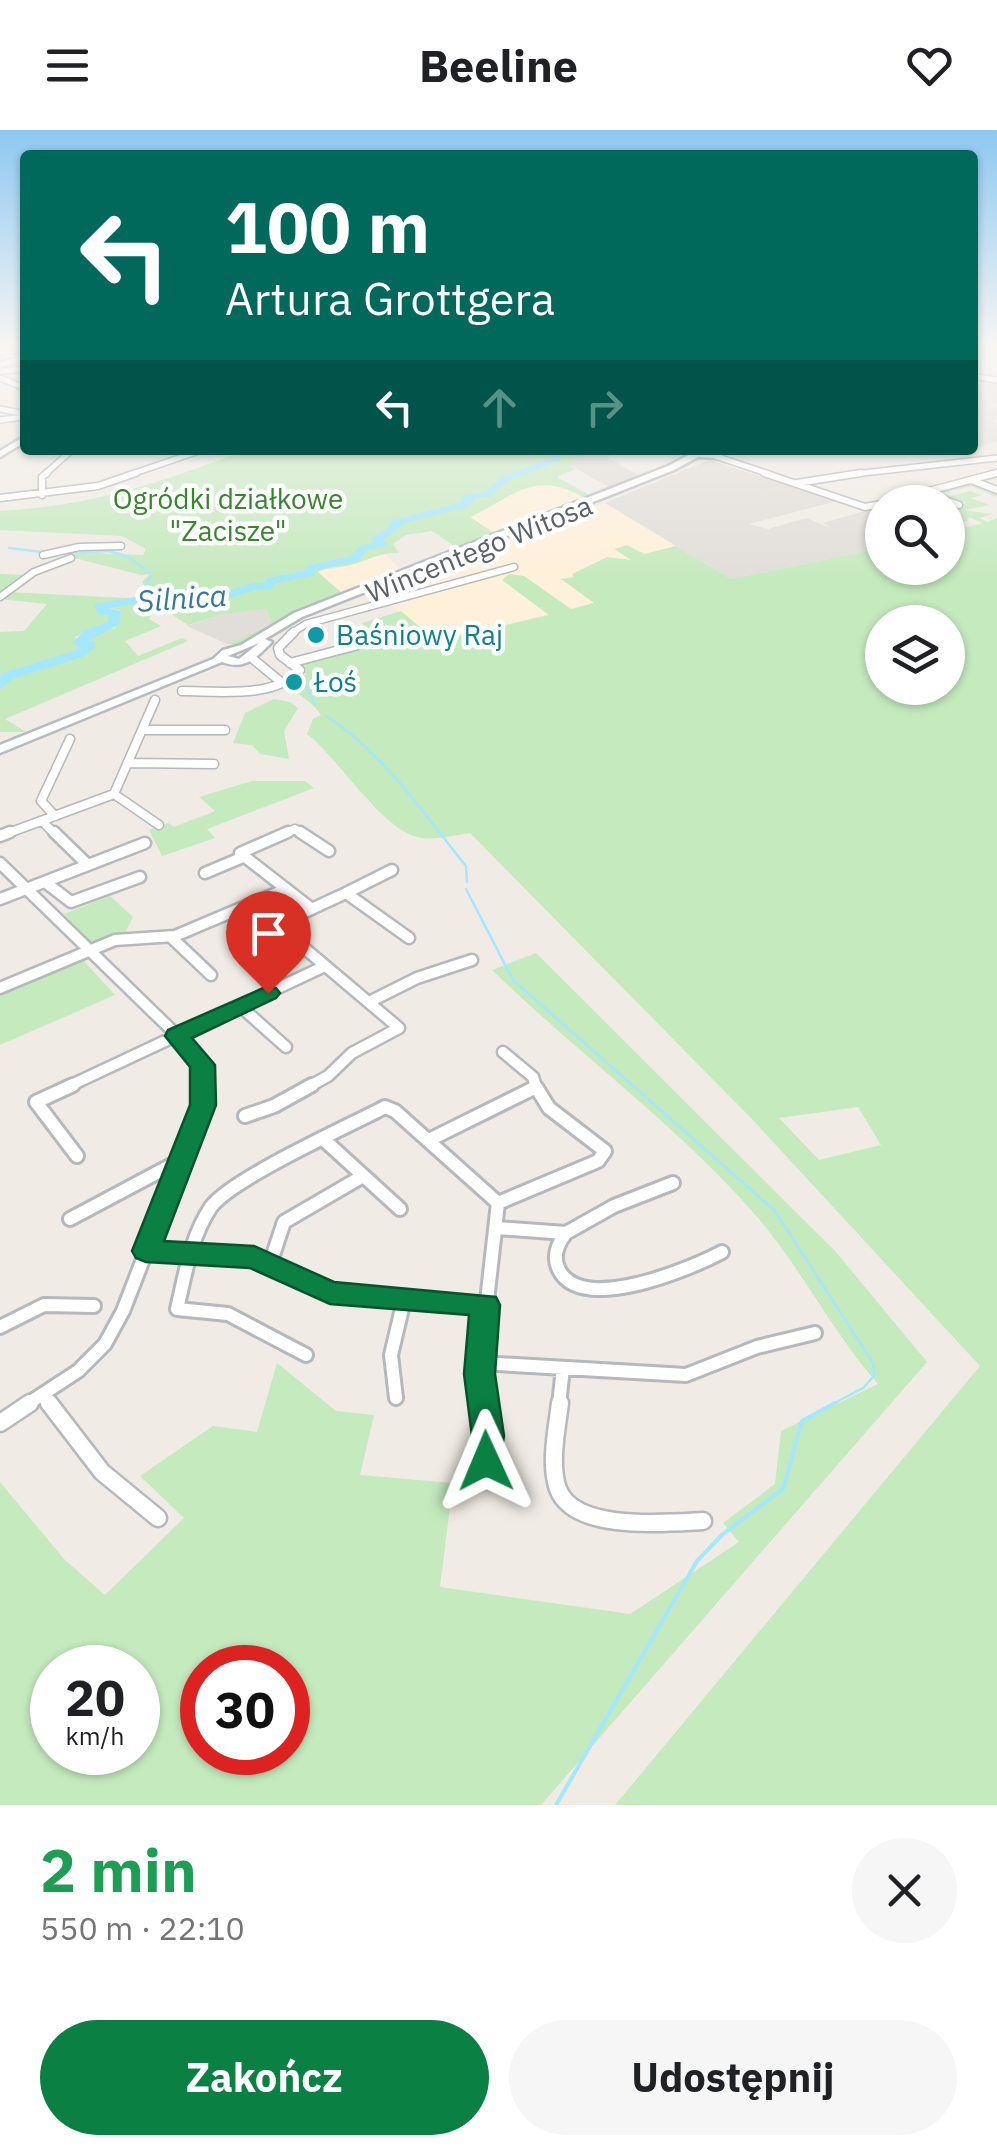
<!DOCTYPE html>
<html lang="pl">
<head>
<meta charset="utf-8">
<style>
  :root { --surface:#fff; --page:#f6f6f6; --text:#202124; --muted:#757577; --accent:#0b8043 }
  body { margin:0; font-family:"IBM Plex Sans",sans-serif; background:var(--page); color:var(--text); height:100vh; display:flex; flex-direction:column; font-size:38px; white-space:nowrap }
  * { box-sizing:border-box; margin:0 }
  p { font-size:32px; color:var(--muted) }
  .icon { flex:none; width:55px; height:55px; fill:none; stroke:currentColor; stroke-width:2; stroke-linecap:round; stroke-linejoin:round }
  .map { position:relative; height:1675px; overflow:hidden }
  .panel { display:flex; flex-direction:column; background:var(--surface); flex:1 }
  .panel>* { flex:none }
  .guide { position:absolute; left:20px; top:20px; width:958px; height:305px; border-radius:10px; box-shadow:0 2px 8px #0004; background:#00695c; color:#fff; overflow:hidden }
  .tools { position:absolute; left:865px; top:355px; display:grid; gap:20px }
  .tools a { display:grid; place-items:center; width:100px; height:100px; border-radius:50%; background:var(--surface); box-shadow:0 2px 8px #0004; font-size:50px }
  .speed { position:absolute; left:30px; top:1515px; display:flex; gap:20px; font-size:50px; font-weight:700; text-align:center }
  .speed>* { display:grid; place-content:center; width:130px; height:130px; border-radius:50%; background:var(--surface); box-shadow:0 2px 8px #0004; line-height:1 }
  .speed small { font-size:25px; font-weight:400 }
  .speed .limit { border:15px solid #d22; background:#fff; color:#111 }
  .pin { position:absolute; display:grid; place-items:center; width:85px; height:85px; color:#fff; margin:-102px -42px; border-radius:50% 50% 50% 0; rotate:-45deg; box-shadow:0 0 10px #0007 }
  .pin .icon { rotate:45deg }
  .me { position:absolute; width:110px; margin:-55px; rotate:359deg; stroke-linejoin:round; filter:drop-shadow(0 0 8px #0008) }
  .turn { display:flex; align-items:center; gap:35px; height:210px; padding:0 40px; font-size:45px }
  .turn .icon { width:130px; height:130px; stroke-width:2.5 }
  .turn b { display:block; font-size:70px; line-height:85px }
  .lanes { display:flex; align-items:center; height:95px; padding:0 40px; background:#0003; justify-content:center; gap:50px; direction:ltr }
  .lanes .off { opacity:.35 }
  .round { display:grid; place-items:center; flex:none; width:105px; height:105px; border-radius:52px; background:var(--page) }
  .headline { display:flex; align-items:center; justify-content:space-between; height:170px; padding:0 40px }
  h1 { font-size:60px; font-weight:800; line-height:75px; color:#1e9e55 }
  .primary-button { display:flex; gap:20px; margin-top:auto; padding:20px 40px }
  .primary-button a { flex:1; height:115px; border-radius:60px; background:var(--accent); color:#fff; font-size:40px; font-weight:800; line-height:115px; text-align:center }
  .primary-button a+a { background:var(--page); color:var(--text) }
  header { display:flex; justify-content:space-between; align-items:center; height:130px; padding:0 40px; background:var(--surface); font-size:45px; font-weight:800 }
  .map>svg:first-child { display:block }
</style>
</head>
<body>
<header><svg class="icon" aria-label="menu" viewBox="0 0 24 24"><path d="M4 6h16M4 12h16M4 18h16"/></svg>Beeline<svg class="icon" aria-label="heart" viewBox="0 0 24 24"><path d="M12 20l-8-8c-3-5 5-10 8-4 3-6 11-1 8 4z"/></svg></header>
<div class="map">
<svg width="997" height="1675" viewBox="0 0 997 1675">
  <rect width="100%" height="100%" fill="#f0ebe4"/>
  <path fill="#fff0da" d="M 528,355 L 561,356 L 585,368 L 494,403 L 469,388 Z
    M 605,373 L 676,416 L 575,446 L 571,457 L 596,472 L 571,479 L 526,450 L 503,450 L 550,484 L 436,511 L 387,472 L 395,467 L 386,461 L 459,435 L 464,428 Z
    M 382,422 L 401,439 L 343,464 L 317,441 L 349,436 Z"/>
  <path fill="#e1ddd8" d="M 990,253 L 997,253 L 997,272 L 988,275 L 997,278 L 997,288 L 993,291 L 997,292 L 997,311 L 973,319 L 972,255 Z
    M 600,320 L 617,323 L 606,327 L 640,346 L 610,358 L 565,332 Z
    M 709,330 L 837,371 L 749,394 L 768,399 L 807,388 L 832,399 L 823,393 L 879,377 L 882,379 L 882,418 L 731,449 L 605,373 Z
    M 266,479 L 272,494 L 227,514 L 187,496 L 221,485 Z"/>
  <path fill="#c5eabe" fill-rule="evenodd" d="M 245,320 L 600,320 L 567,332 L 575,339 L 557,347 L 591,366 L 585,368 C 534,339 515,366 470,387 L 494,403 L 457,418 L 432,401 L 406,405 L 393,414 L 399,423 C 379,422 368,431 350,435 C 339,438 329,436 318,442 L 343,464 L 290,484 L 237,515 L 227,514 L 272,494 L 266,479 L 221,485 L 188,495 C 168,483 155,472 142,452 L 150,444 L 141,445 L 67,426 L 70,422 L 143,425 L 146,419 L 122,406 L 0,400 L 0,381 C 91,376 161,353 245,320 Z
    M 971,354 L 997,361 L 997,365 L 992,368 L 994,366 L 971,356 L 944,363 L 951,366 L 970,361 L 982,365 L 970,368 L 990,375 L 964,380 L 993,384 L 980,388 L 987,392 L 997,388 L 997,1675 L 615,1675 L 980,1236 L 750,987 L 470,703 C 455,705 437,710 422,708 C 384,704 339,628 307,604 L 313,589 L 321,585 C 314,572 297,566 288,553 L 306,544 L 297,532 L 378,511 L 362,493 L 401,481 L 436,511 L 549,485 L 502,450 L 509,444 L 524,446 L 571,479 L 594,473 L 561,449 L 574,447 L 572,444 L 607,427 L 631,430 L 614,419 L 627,415 L 644,424 L 676,416 L 731,449 L 882,418 L 882,438 L 948,438 L 948,402 L 983,393 L 969,387 L 967,391 L 948,395 L 963,389 L 948,388 L 948,372 L 929,366 L 905,371 L 928,365 L 957,375 L 951,383 L 959,385 L 956,379 L 965,373 L 936,363 ZM 882,492 L 948,492 L 948,558 L 882,558 ZM 858,977 L 881,1015 L 819,1030 L 779,988 Z
    M 0,444 L 28,445 L 8,462 L 146,469 L 98,475 L 103,483 L 115,483 L 112,495 L 74,507 L 90,515 C 63,532 21,530 0,552 L 0,502 L 24,501 L 47,474 L 0,469 Z
    M 149,472 L 153,478 L 149,489 L 161,496 L 125,511 L 138,526 L 182,508 L 188,511 L 5,589 L 26,602 L 0,602 L 0,555 L 12,546 L 71,529 L 95,516 L 81,506 L 115,498 L 121,484 L 120,480 L 101,476 Z
    M 274,569 L 290,572 L 298,578 L 284,601 L 289,629 L 260,624 L 252,615 L 233,613 L 245,583 Z
    M 252,651 L 305,651 L 314,658 L 207,699 L 215,708 L 162,726 L 149,700 L 168,693 L 174,697 L 215,681 L 199,667 Z
    M 110,766 L 133,787 L 125,803 L 91,812 L 64,784 Z
    M 536,823 L 835,1121 L 927,1232 L 541,1675 L 0,1675 L 0,1352 L 65,1430 L 105,1465 L 184,1388 L 140,1346 L 213,1296 L 257,1302 L 277,1233 L 336,1281 L 374,1285 L 360,1345 L 453,1353 L 440,1457 L 630,1484 L 739,1412 L 723,1393 L 775,1354 L 781,1301 L 878,1254 C 831,1201 799,1133 751,1080 C 673,992 576,922 492,840 ZM 52,1538 L 138,1538 L 138,1622 L 52,1622 ZM 202,1538 L 288,1538 L 288,1622 L 202,1622 Z
    M 82,829 L 115,865 L 0,915 L 0,863 Z"/>
  <g fill="none" stroke-linecap="round" stroke-linejoin="round">
    <path stroke="#a5e7ff" stroke-width="2.5" d="M 9,418 L 42,422
      M 70,423 L 109,421 L 126,426
      M 129,427 L 150,443
      M 151,446 L 146,454 L 152,465
      M 303,550 L 315,575
      M 326,586 C 384,623 423,683 466,736 L 467,752
      M 466,759 L 513,850 L 775,1081 L 873,1233 L 874,1246 L 863,1258 L 831,1275"/>
    <path stroke="#a5e7ff" stroke-width="4" d="M 556,1675 L 697,1431 L 723,1404 L 783,1359 L 802,1291 L 835,1273"/>
    <path fill="#a5e7ff" fill-rule="evenodd" d="M 549,320 L 560,320 L 558,322 L 563,325 L 560,331 L 508,351 L 491,366 L 474,369 L 474,373 L 466,377 L 406,393 L 383,410 L 387,414 L 386,416 L 367,420 L 359,431 L 316,440 L 313,446 L 276,453 L 272,459 L 255,460 L 219,471 L 146,472 L 109,478 L 121,481 L 120,494 L 88,511 L 95,512 L 95,518 L 82,527 L 13,549 L 0,559 L 0,547 L 3,543 L 74,521 L 80,517 L 72,513 L 85,500 L 108,492 L 109,485 L 100,485 L 93,476 L 95,474 L 146,465 L 219,464 L 253,453 L 264,453 L 268,448 L 304,441 L 307,436 L 351,426 L 359,416 L 373,413 L 372,408 L 391,396 L 390,391 L 458,373 L 463,371 L 461,366 L 484,362 L 502,347 L 553,327 L 546,323 Z"/>
    <defs>
      <path id="minor-far5" d="M 0,222 L 25,219
        M 0,235 L 25,227
        M 0,241 L 25,239
        M 972,246 L 997,250
        M 0,248 L 25,258
        M 0,279 L 25,284
        M 0,290 L 24,287
        M 715,326 L 772,345
        M 44,345 L 72,320
        M 129,345 L 202,320
        M 845,345 L 997,328
        M 988,345 L 997,343"/>
      <path id="minor-far4" d="M 764,343 L 865,377 L 882,374
        M 971,350 L 997,360
        M 797,353 L 861,343
        M 927,364 L 959,375
        M 42,365 L 42,347 L 47,343
        M 0,368 L 98,356 L 136,343
        M 887,372 L 997,343
        M 43,425 L 79,417 L 121,416
        M 0,467 L 34,442 L 71,428
        M 290,504 L 306,494 L 514,437"/>
      <path id="minor-far3" d="M 253,529 L 281,552
        M 290,533 L 377,510 L 376,506
        M 182,561 C 216,561 276,569 300,540 L 280,525 L 278,518 L 294,502
        M 143,600 L 225,600
        M 129,633 L 214,634
        M 114,664 L 159,695
        M 55,686 L 41,671 L 70,609
        M 42,691 L 56,705
        M 3,705 L 114,664 L 155,570
        M 282,705 L 295,699 L 304,705"/>
      <path id="minor-far2" d="M 54,702 L 88,735
        M 288,702 L 240,723 L 312,779
        M 300,702 L 329,721
        M 0,706 L 10,702
        M 0,733 L 190,918 L 203,935 L 203,957
        M 205,743 L 243,727
        M 45,752 L 71,772 L 140,747
        M 346,763 L 392,740
        M 0,769 L 145,713
        M 171,807 L 211,845
        M 0,858 L 115,810 L 175,806 L 286,759
        M 369,872 L 417,848 L 472,830
        M 240,876 L 286,917
        M 503,922 L 533,947 L 536,957
        M 67,957 L 325,836
        M 308,957 L 328,946 L 352,923 L 399,898 L 277,795 L 346,763 L 409,808"/>
      <path id="minor-far1" d="M 73,955 L 36,972 L 77,1026
        M 245,986 L 274,976 L 312,955
        M 322,1008 L 400,1079
        M 429,1010 L 536,957 L 549,978 L 605,1021 L 598,1031 L 498,1073
        M 70,1089 L 181,1030
        M 497,1098 L 566,1103 C 558,1113 552,1127 559,1140 C 582,1185 692,1138 722,1122
        M 566,1103 L 614,1076 L 673,1053
        M 146,1121 L 253,1127 L 330,1163 L 485,1175
        M 270,1134 L 284,1092 L 363,1046
        M 0,1197 L 44,1175 L 94,1176
        M 306,1225 L 228,1184 L 177,1179 C 185,1145 191,1106 211,1077 C 231,1049 349,996 385,977 L 395,981 L 498,1073 L 480,1233 L 686,1245 L 757,1217 L 815,1203
        M 480,1233 L 485,1275
        M 44,1266 L 51,1275
        M 396,1268 L 391,1225 L 404,1170
        M 26,1275 L 78,1241 L 105,1214 L 123,1181 L 203,975 L 203,955
        M 559,1275 L 563,1238"/>
      <path id="minor" d="M 49,1273 L 102,1342 L 158,1388
        M 484,1273 L 486,1331
        M 560,1273 C 557,1298 549,1334 558,1359 C 574,1402 666,1393 703,1391
        M 0,1293 L 30,1273"/>
      <path id="secondary" d="M 25,306 L 25,312 L 0,327 L 0,321 Z
        M 720,320 L 729,320 L 718,328 L 698,327 L 674,340 L 302,487 L 265,509 L 272,512 C 257,527 245,541 222,532 L 0,623 L 0,615 L 213,529 L 223,520 L 241,515 L 294,483 L 668,336 L 694,322 L 716,323 ZM 259,513 L 239,529 L 228,526 Z"/>
    </defs>
    <use href="#minor-far5" stroke="#b5b8bc" stroke-width="8"/>
    <use href="#minor-far4" stroke="#b5b8bc" stroke-width="9"/>
    <use href="#minor-far3" stroke="#b5b8bc" stroke-width="11"/>
    <use href="#minor-far2" stroke="#b5b8bc" stroke-width="15"/>
    <use href="#minor-far1" stroke="#b5b8bc" stroke-width="18"/>
    <use href="#minor" stroke="#b5b8bc" stroke-width="21"/>
    <use href="#secondary" stroke="#b5bbc0" stroke-width="5"/>
    <use href="#minor-far5" stroke="#fff" stroke-width="5"/>
    <use href="#minor-far4" stroke="#fff" stroke-width="6"/>
    <use href="#minor-far3" stroke="#fff" stroke-width="8"/>
    <use href="#minor-far2" stroke="#fff" stroke-width="10"/>
    <use href="#minor-far1" stroke="#fff" stroke-width="12"/>
    <use href="#minor" stroke="#fff" stroke-width="16"/>
    <use href="#secondary" fill="#fff" fill-rule="evenodd"/>
  </g>
  <linearGradient id="sky" x2="0" y2="1"><stop stop-color="#8dc8f1"/><stop offset="0.48" stop-color="#f8f6f3"/><stop offset="1" stop-color="#f8f6f3" stop-opacity="0"/></linearGradient>
  <rect width="997" height="452" fill="url(#sky)"/>
  <path fill="#0b8043" stroke="#07532c" stroke-width="2.5" d="M 268,856 L 276,858 L 280,863 L 276,868 L 192,908 L 215,935 L 216,975 L 164,1111 L 254,1116 L 334,1152 L 496,1167 L 500,1175 L 495,1244 L 504,1306 L 498,1341 L 486,1346 L 475,1341 L 470,1331 L 472,1306 L 464,1244 L 469,1185 L 330,1174 L 250,1138 L 146,1132 L 136,1128 L 132,1121 L 190,975 L 190,937 L 165,906 L 168,900 Z"/>
  <g fill="#0f9aa8" stroke="#fff" stroke-width="4">
    <circle cx="316" cy="505" r="10"/>
    <circle cx="294" cy="552" r="10"/>
  </g>
  <g text-anchor="middle" stroke-width="9" stroke-linejoin="round" paint-order="stroke">
    <g font-size="28" fill="#37852c" stroke="#fff">
      <text x="228" y="379">Ogródki działkowe<tspan x="228" dy="32">"Zacisze"</tspan></text>
    </g>
    <g font-size="28" fill="#5c6266" stroke="#fff">
      <text transform="translate(479 419) rotate(-22)" y="10">Wincentego Witosa</text>
    </g>
    <g font-size="28" fill="#0d838f" stroke="#fff" text-anchor="start">
      <text x="336" y="515">Baśniowy Raj</text>
      <text x="314" y="562">Łoś</text>
    </g>
    <g font-size="30" font-style="italic" fill="#3079a0" stroke="#fff">
      <text transform="translate(182 469) rotate(-4)" y="10">Silnica</text>
    </g>
  </g>
</svg>
<div class="tools">
<a><svg class="icon" aria-label="search" viewBox="0 0 24 24"><circle cx="10" cy="10" r="6"/><path d="M15 15l6 6"/></svg></a>
<a><svg class="icon" aria-label="layers" viewBox="0 0 24 24"><path d="M12 4l9 5-9 5-9-5zM3 14l9 5 9-5"/></svg></a>
</div>
<div class="speed"><div>20<small>km/h</small></div><div class="limit">30</div></div>
<div class="pin" style="left:268px;top:863px;background:#d93025"><svg class="icon" aria-label="arrive" viewBox="0 0 24 24"><path d="M6 21V4h12l-3 4 3 4H6"/></svg></div>
<svg class="me" style="left:486px;top:1331px" viewBox="-20 -20 40 40"><path d="M0-17L14 15 0 8-14 15z" fill="#0b8043" stroke="#fff" stroke-width="4"/></svg>
<div class="guide">
<div class="turn"><svg class="icon" aria-label="left" viewBox="0 0 24 24"><path d="M17 20v-9H6M10 6l-5 5 5 5"/></svg><div><b>100 m</b>Artura Grottgera</div></div>
<div class="lanes"><svg class="icon" aria-label="left" viewBox="0 0 24 24"><path d="M17 20v-9H6M10 6l-5 5 5 5"/></svg><svg class="icon off" aria-label="ahead" viewBox="0 0 24 24"><path d="M12 20V5M6 11l6-6 6 6"/></svg><svg class="icon off" aria-label="right" viewBox="0 0 24 24"><path d="M7 20v-9h11M14 6l5 5-5 5"/></svg></div>
</div>
</div>
<section class="panel">
<div class="headline"><div><h1>2 min</h1><p>550 m · 22:10</p></div><a class="round"><svg class="icon" aria-label="close" viewBox="0 0 24 24"><path d="M6 6l12 12M18 6L6 18"/></svg></a></div>
<div class="primary-button"><a>Zakończ</a><a>Udostępnij</a></div>
</section>
</body>
</html>
